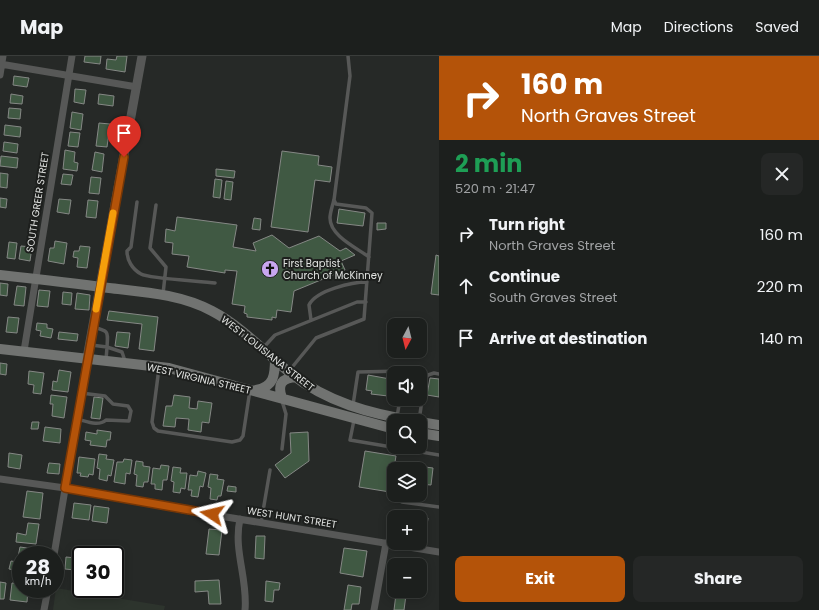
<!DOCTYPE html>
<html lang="en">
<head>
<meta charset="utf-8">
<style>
  :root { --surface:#1c1f1d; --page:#252726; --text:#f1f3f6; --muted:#a0a2a4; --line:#3a3d3b; --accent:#b45309 }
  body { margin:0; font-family:Poppins,sans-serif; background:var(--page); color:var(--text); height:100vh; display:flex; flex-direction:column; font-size:15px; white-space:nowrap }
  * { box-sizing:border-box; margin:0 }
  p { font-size:13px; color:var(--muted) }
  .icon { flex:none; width:22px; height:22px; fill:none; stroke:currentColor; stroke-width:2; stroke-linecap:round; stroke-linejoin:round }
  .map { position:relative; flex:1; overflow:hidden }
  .drawer { display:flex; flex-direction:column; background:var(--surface); width:380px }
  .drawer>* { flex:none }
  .banner { background:#b45309; color:#fff; overflow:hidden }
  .needle { width:26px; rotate:187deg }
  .tools { position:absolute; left:387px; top:262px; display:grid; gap:8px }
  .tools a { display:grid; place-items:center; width:40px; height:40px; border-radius:8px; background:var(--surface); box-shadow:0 2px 10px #0003,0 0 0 1px var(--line); font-size:20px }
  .speed { position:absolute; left:12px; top:490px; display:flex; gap:8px; font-size:20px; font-weight:700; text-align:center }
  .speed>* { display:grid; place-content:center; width:52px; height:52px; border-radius:50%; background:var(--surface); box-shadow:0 2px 10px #0003,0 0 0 1px var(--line); line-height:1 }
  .speed small { font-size:10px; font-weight:400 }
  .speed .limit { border:2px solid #111; border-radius:6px; background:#fff; color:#111 }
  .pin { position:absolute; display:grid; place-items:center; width:34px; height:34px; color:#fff; margin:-41px -17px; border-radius:50% 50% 50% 0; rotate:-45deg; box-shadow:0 0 4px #0007 }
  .pin .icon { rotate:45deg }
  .me { position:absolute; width:44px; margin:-22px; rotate:280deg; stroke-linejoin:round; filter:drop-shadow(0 0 3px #0008) }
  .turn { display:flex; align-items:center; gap:14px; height:84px; padding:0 16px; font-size:18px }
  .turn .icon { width:52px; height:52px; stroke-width:2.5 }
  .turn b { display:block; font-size:28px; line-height:34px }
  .round { display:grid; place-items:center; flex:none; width:42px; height:42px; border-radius:8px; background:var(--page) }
  .summary { display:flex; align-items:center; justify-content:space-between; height:68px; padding:0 16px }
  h1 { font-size:24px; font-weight:700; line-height:30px; color:#1e9e55 }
  .button { display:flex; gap:8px; margin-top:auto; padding:8px 16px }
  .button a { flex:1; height:46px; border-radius:8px; background:var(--accent); color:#fff; font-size:16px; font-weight:700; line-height:46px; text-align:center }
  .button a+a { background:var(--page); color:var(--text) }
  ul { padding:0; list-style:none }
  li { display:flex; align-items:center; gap:12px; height:52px; padding:0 16px }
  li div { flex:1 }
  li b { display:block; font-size:15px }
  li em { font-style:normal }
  header { display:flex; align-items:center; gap:24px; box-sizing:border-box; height:56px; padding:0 20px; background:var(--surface); border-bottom:1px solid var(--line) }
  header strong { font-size:19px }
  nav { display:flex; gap:22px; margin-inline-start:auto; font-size:14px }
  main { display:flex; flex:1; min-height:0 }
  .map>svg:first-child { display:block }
</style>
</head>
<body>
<header>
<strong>Map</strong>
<nav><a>Map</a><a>Directions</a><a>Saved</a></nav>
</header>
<main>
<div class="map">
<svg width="439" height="554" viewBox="0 0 439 554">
  <rect width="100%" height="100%" fill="#262927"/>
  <path fill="#2d342d" d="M 56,532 L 165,550 L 164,554 L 53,554 Z"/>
  <path fill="#405943" stroke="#858885" d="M 85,0 L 101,0 L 100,8 L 84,6 Z
    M 117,0 L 127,0 L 125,16 L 106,13 L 107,3 L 116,4 Z
    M 14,20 L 29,22 L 27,31 L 13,29 Z
    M 75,33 L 86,34 L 84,48 L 74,46 Z
    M 11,38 L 23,40 L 22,48 L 10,47 Z
    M 99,38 L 114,40 L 113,50 L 98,48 Z
    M 9,52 L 21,53 L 20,63 L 8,62 Z
    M 72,56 L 83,58 L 81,74 L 70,72 Z
    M 99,67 L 110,68 L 107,91 L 96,90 Z
    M 5,69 L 21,71 L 20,81 L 4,79 Z
    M 70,76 L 80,77 L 78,91 L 68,90 Z
    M 4,86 L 18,88 L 17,97 L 3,95 Z
    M 65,94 L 75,96 L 74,106 L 78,107 L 77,115 L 63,113 Z
    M 282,95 L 319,100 L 318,109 L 332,111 L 330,126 L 315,124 L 308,176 L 271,171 Z
    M 95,96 L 104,98 L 102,116 L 92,114 Z
    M 1,100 L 18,102 L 17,112 L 0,110 Z
    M 216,113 L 235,115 L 234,122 L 216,120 Z
    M 0,117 L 8,118 L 7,132 L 0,131 Z
    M 63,118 L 73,119 L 71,129 L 61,128 Z
    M 91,121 L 101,122 L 99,138 L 89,137 Z
    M 215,123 L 222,124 L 220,142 L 213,141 Z
    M 226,125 L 233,126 L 231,144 L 224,143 Z
    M 0,142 L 7,143 L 6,152 L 0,151 Z
    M 59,143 L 71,144 L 69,158 L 57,156 Z
    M 88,144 L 98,145 L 96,162 L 86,161 Z
    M 339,153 L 365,157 L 363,170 L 337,167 Z
    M 177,161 L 237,169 L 233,191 L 256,195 L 253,187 L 272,179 L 289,192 L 319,180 L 340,195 L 346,192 L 355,199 L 341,205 L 345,214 L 294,235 L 291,256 L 277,254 L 276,262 L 272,261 L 272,264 L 247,261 L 247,258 L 244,257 L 245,250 L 232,248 L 237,215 L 225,214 L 225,217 L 187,211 L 189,200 L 172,198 L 173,187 L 165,186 L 166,173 L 175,175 Z
    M 254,162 L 261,163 L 260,174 L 252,173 Z
    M 377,167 L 386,167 L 386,173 L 377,174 Z
    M 55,185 L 67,187 L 64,208 L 48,205 L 50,192 L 54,192 Z
    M 9,186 L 17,187 L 15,203 L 7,202 Z
    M 21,190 L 32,191 L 30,205 L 19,203 Z
    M 80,190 L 90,191 L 87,212 L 77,211 L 78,202 L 73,201 L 74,195 L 79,195 Z
    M 436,199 L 439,200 L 439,239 L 431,238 Z
    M 0,227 L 8,228 L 7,240 L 0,239 Z
    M 17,230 L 26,231 L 24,250 L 14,249 Z
    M 39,234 L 50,235 L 48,251 L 37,250 Z
    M 63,236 L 72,237 L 71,249 L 62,248 Z
    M 77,237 L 90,239 L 89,254 L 75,253 Z
    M 109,255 L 158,261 L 154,295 L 139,293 L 142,268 L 107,264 Z
    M 8,261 L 19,262 L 17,277 L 6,276 Z
    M 37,267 L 47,268 L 47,272 L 53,273 L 51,282 L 40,280 L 41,275 L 36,274 Z
    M 59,276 L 78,278 L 77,285 L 58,283 Z
    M 117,276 L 130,277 L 128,292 L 115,290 Z
    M 0,307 L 7,308 L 6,319 L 0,318 Z
    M 59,314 L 71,316 L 68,336 L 52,334 L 53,325 L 57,326 Z
    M 29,315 L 44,317 L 41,338 L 33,337 L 34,329 L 28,328 Z
    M 368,319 L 390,323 L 388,340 L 371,338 L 372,335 L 366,334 Z
    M 430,322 L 439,323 L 439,341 L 427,339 Z
    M 51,339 L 67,341 L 64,362 L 52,360 L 53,348 L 50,348 Z
    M 174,339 L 190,341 L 189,352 L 197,353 L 198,345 L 212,347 L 209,367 L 202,366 L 201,376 L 188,374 L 189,363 L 176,362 L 175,371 L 163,370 L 166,350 L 172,350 Z
    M 94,341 L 103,342 L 100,363 L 91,362 Z
    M 32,366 L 39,366 L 38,373 L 31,373 Z
    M 45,371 L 61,373 L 60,387 L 43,385 Z
    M 97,374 L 111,376 L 110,384 L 107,384 L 106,391 L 90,389 L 91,385 L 85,384 L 86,376 L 97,378 Z
    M 308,376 L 309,405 L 285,422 L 275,409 L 291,397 L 290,377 Z
    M 365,395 L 396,400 L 390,436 L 359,431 Z
    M 9,397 L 22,399 L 20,413 L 8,411 Z
    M 99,398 L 107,399 L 106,403 L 114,404 L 111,420 L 108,419 L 107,425 L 99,423 L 100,413 L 97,412 Z
    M 79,401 L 95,403 L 93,419 L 89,418 L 88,421 L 80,420 L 81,417 L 77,417 Z
    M 124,403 L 132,404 L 130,418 L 126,417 L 125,428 L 114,426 L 117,406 L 123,406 Z
    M 136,405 L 143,406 L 143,410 L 150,411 L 148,426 L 144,426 L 143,431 L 136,430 L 137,419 L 134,418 Z
    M 49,407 L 60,408 L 59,418 L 47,417 Z
    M 161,409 L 169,410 L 167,424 L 163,424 L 162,434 L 155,433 L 155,428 L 151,428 L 153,412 L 160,413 Z
    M 409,409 L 433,412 L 431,429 L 420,428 L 420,413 L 409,413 Z
    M 173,411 L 181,412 L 180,417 L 187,417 L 185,433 L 181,432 L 180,437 L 173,436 L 174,426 L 171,425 Z
    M 198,415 L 206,417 L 203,431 L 200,430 L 198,441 L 191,440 L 192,434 L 188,434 L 190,419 L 197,420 Z
    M 210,418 L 218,419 L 217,423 L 224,424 L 221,440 L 218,440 L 217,444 L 210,443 L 211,432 L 208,431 Z
    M 228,430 L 236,431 L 236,436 L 227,435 Z
    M 27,435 L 43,437 L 40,463 L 23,461 Z
    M 74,447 L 91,449 L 89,464 L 72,462 Z
    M 94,450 L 109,452 L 107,467 L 92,465 Z
    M 397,457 L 428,462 L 426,477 L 420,476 L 420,461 L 397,461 Z
    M 28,467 L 39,468 L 36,488 L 16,486 L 17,477 L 26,479 Z
    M 209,473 L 222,474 L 219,499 L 206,498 Z
    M 256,480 L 265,480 L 264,503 L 255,502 Z
    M 20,491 L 34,493 L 33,499 L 21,499 L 21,515 L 9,513 L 11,505 L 17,506 Z
    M 344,492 L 367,495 L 363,521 L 340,517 Z
    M 66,501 L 76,502 L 75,514 L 65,513 Z
    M 398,503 L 409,505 L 408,509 L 397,509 Z
    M 219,524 L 221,548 L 209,548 L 208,535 L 195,536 L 195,525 Z
    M 266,525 L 280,527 L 279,534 L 274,534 L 273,546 L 265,545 Z
    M 0,526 L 6,527 L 4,543 L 0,543 Z
    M 12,527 L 21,528 L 21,533 L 28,533 L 27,546 L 10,544 Z
    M 348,529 L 361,531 L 359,548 L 352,548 L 351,554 L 344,554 Z
    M 396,538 L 406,539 L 404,554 L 394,554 Z"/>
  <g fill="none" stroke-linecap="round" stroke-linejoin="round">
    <path stroke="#575857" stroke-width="3.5" d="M 334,143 C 333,149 330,156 330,162 C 330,180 357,192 369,201
      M 137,146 L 131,191 L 127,195 C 127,204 132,213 141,218 C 150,223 202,225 215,227
      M 156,149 L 150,192 L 166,211 L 163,238
      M 311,264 L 309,249 C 316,234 353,226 367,226
      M 91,289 L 107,291 C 108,275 109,275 93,271
      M 263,292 L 275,279 L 357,246 L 366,246
      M 106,304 L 107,291 L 122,296 L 125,305
      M 159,312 L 152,366 L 154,372 L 158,375 L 232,386 L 240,384 L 243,380 L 250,334
      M 289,315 L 316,282 L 364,263 L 372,157 L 366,152 L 336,148 L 334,144 L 350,20 L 348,0
      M 353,349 L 358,316 L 403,315 L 404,317
      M 397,361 L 400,343
      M 77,363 C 86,365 98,371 106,364 L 129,365 L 131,355 L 128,350 L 113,348 L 105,340 L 81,337
      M 354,364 L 350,384 L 439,399
      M 419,365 L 425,323 L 428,319 L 434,317 L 439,318
      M 282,393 L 286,358 L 282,345
      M 402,446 L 439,451
      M 261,467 L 270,414"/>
    <path stroke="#575857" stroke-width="7" d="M 0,8 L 137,31
      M 0,19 L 3,0
      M 24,295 L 72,0
      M 0,423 L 65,432 L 184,454 L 439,496
      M 240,463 C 233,494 248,523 245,554
      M 54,499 L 87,302
      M 44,554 L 48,533
      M 374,554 L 386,487"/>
    <path stroke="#575857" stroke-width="9" d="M 87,302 L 142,0"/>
    <path stroke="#717371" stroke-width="10" d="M 0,219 C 36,223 72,227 109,232 C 143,236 180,238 212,255 C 241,270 265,296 290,317 C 327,346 370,358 416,365
      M 0,293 L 169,312 L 394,373
      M 256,334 C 274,331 275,319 275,303
      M 282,342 C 277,328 282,322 296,321
      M 420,366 L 439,369
      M 420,377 L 439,380"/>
  </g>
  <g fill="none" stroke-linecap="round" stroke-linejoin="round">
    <defs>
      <path id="route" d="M 124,101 L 65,432 L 212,458"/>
    </defs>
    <use href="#route" stroke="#753606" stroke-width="10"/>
    <use href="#route" stroke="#b45309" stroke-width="7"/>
    <path stroke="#f59e0b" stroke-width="7" d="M 96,253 L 113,157"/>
  </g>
  <defs>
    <symbol id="church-disc" viewBox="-11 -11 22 22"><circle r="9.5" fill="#c8a6ef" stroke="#1d1f1d"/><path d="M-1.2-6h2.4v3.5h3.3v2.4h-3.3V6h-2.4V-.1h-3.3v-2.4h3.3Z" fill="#111"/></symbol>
  </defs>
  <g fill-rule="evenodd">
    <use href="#church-disc" x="260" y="203" width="20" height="20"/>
  </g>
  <g text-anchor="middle" stroke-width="4" stroke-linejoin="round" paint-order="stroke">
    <g font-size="10" fill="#e2e4e2" stroke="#1d1f1d">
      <text transform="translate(37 146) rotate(-81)" y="4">SOUTH GREER STREET</text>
      <text transform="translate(268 297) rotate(38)" y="4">WEST LOUISIANA STREET</text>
      <text transform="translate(199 322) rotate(13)" y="4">WEST VIRGINIA STREET</text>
      <text transform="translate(292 461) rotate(9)" y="4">WEST HUNT STREET</text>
    </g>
    <g font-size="10" fill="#e2e4e2" stroke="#1d1f1d" text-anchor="start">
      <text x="283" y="211">First Baptist<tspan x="283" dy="12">Church of McKinney</tspan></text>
    </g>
  </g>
</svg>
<div class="tools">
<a><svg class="needle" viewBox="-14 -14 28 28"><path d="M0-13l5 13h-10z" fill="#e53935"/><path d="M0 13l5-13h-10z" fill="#a0a2a4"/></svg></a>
<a><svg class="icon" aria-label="sound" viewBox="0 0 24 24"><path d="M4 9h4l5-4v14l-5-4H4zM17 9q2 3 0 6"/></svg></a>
<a><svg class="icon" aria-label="search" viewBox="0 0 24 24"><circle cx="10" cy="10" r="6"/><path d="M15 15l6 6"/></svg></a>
<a><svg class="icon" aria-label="layers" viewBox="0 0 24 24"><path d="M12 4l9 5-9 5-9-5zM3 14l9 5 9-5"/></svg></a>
<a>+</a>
<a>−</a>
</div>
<div class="speed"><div>28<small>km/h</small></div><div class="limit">30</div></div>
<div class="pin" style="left:124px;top:101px;background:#d93025"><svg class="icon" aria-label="arrive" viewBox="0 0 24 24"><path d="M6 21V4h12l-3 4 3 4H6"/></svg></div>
<svg class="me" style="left:212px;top:458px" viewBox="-20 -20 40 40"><path d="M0-17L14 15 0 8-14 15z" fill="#b45309" stroke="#fff" stroke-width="4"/></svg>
</div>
<section class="drawer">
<div class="banner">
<div class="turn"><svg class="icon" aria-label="right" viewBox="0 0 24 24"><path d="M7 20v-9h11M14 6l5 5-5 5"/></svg><div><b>160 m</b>North Graves Street</div></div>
</div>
<div class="summary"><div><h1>2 min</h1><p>520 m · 21:47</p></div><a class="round"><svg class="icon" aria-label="close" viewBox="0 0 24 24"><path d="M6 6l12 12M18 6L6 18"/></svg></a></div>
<ul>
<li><svg class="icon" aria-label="right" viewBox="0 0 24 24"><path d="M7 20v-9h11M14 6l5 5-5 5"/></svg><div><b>Turn right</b><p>North Graves Street</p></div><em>160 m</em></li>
<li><svg class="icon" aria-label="ahead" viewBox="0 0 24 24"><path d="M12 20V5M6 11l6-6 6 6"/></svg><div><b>Continue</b><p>South Graves Street</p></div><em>220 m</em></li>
<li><svg class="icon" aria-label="arrive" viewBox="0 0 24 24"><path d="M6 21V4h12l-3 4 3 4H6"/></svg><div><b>Arrive at destination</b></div><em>140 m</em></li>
</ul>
<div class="button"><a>Exit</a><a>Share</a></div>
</section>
</main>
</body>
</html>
